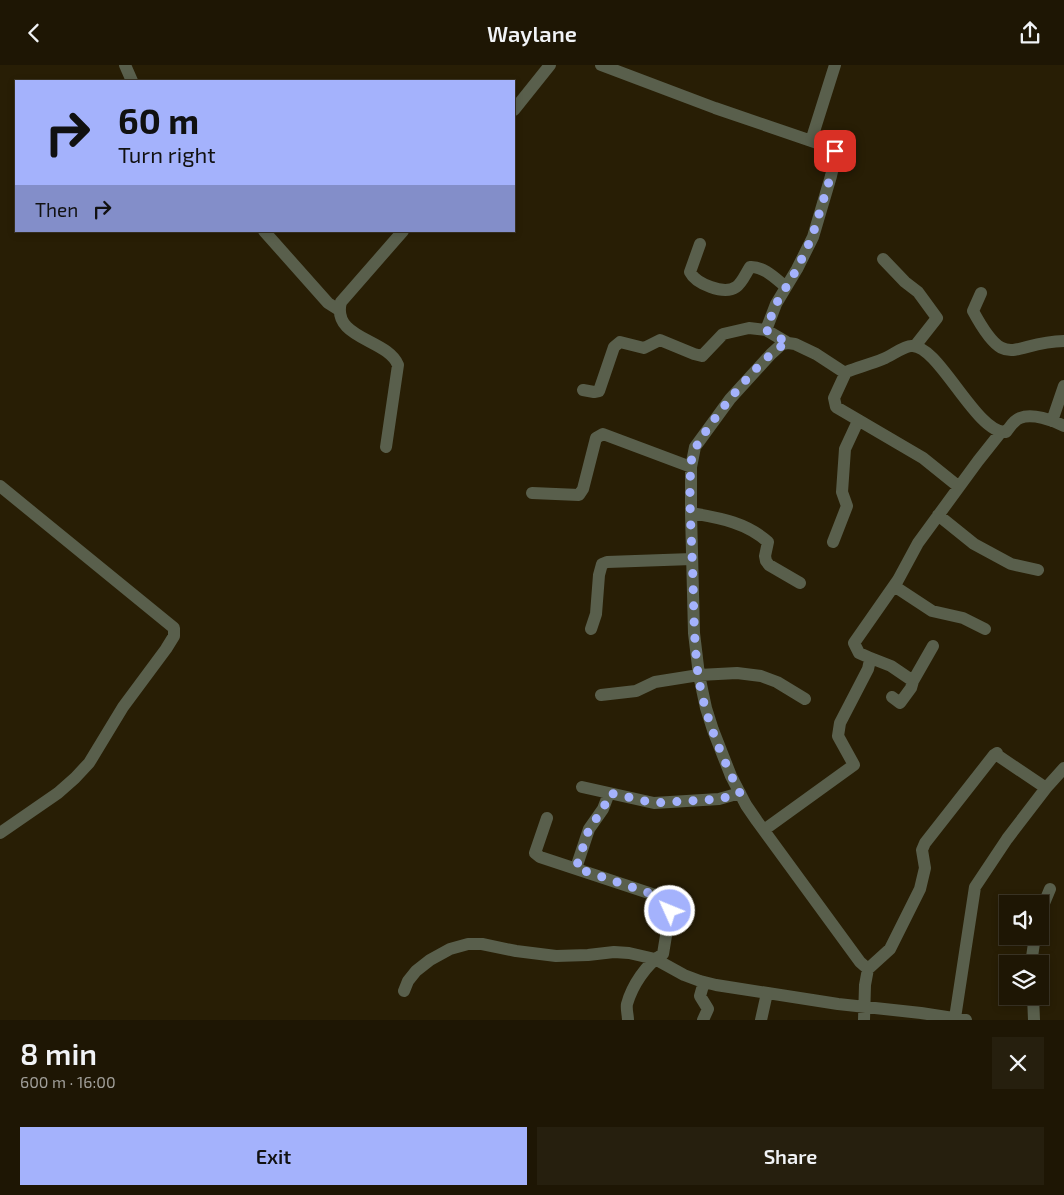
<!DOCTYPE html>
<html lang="en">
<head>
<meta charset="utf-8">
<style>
  :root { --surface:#1e1604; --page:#261f0e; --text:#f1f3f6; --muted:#a19f9a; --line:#3c3526; --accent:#a4b2fc }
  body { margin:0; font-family:"Exo 2",sans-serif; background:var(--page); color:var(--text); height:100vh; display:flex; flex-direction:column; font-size:19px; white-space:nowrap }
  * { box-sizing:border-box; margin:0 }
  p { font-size:16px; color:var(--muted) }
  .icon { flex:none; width:28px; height:28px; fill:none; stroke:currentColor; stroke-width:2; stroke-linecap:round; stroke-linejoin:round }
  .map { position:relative; height:955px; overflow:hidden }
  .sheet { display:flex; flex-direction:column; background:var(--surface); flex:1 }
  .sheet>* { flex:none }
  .top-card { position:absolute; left:15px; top:15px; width:500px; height:152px; border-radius:0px; box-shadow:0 2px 8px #0003,0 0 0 1px var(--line); background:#a4b2fc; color:#111; overflow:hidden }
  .controls { position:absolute; left:999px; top:830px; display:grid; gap:10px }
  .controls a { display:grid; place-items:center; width:50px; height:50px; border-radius:0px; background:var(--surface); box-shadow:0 2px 8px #0003,0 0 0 1px var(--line); font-size:25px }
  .pin { position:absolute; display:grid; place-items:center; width:42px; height:42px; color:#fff; margin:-21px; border-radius:10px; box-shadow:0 2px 8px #0006 }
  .me { position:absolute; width:55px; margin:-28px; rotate:314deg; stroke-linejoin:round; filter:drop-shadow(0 0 4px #0008) }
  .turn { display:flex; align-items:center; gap:18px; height:105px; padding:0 20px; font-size:22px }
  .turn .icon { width:65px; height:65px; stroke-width:2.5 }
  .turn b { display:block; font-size:35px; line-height:42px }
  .then { display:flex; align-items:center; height:48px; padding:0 20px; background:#0003; gap:10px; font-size:19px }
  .round { display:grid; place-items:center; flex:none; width:52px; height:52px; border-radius:0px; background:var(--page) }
  .head { display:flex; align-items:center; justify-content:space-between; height:85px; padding:0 20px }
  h1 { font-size:30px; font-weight:600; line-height:38px }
  .button { display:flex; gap:10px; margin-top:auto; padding:10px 20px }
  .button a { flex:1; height:58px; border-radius:0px; background:var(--accent); color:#111; font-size:20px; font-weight:600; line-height:58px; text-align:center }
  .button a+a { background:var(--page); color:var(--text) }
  header { display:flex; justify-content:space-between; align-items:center; height:65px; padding:0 20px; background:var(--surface); font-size:22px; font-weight:600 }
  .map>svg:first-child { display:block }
</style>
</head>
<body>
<header><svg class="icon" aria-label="back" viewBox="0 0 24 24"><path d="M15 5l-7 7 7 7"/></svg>Waylane<svg class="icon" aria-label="share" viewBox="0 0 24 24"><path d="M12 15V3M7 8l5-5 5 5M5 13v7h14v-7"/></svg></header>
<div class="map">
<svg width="1064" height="955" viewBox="0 0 1064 955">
  <rect width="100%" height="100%" fill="#281e05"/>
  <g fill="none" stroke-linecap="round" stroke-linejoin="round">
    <path stroke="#595f4c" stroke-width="12" d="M 125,0 L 132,16
      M 601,0 L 715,43 L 829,82 L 835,86 L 836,89 L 831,111 L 813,172 L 797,204 L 776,239 L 766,265
      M 514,45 L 550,0
      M 811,76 L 835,0
      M 264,166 L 328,238 L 339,245
      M 700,179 L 690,207 C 696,219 724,230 736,222 C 742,218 746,208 750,202 C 764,201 776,214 786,222
      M 883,194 L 905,217 L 918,227 L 937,253 L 915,281
      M 981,228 L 973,246 C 1007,309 1011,277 1064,276
      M 846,307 L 834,333 L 836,342 L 923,393 L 959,422
      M 583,325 L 594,327 L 599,326 L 614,282 L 620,277 L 644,283 L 660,275 L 694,289 L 702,291 L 723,269 L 749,263 L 766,265 L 788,278
      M 1052,356 L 1064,321
      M 386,382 L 398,300 C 388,274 331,274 341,237 L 403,166
      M 0,421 L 174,563 L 174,571 L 166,584 L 123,642 L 89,698 L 75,713 L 58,728 L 0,768
      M 532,428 L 579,430 L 583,424 L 596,373 L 603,369 L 691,402
      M 691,448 C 719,453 746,457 768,477 L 765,491 L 766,496 L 769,500 L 800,518
      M 938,450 L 974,479 L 1011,499 L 1038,505
      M 833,477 L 847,441 L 842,427 L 845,384 L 858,356
      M 894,521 L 932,546 L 963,553 L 985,564
      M 591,564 L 596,549 L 599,510 L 602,499 L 607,497 L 692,494
      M 868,592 L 891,601 L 913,616 L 933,581
      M 601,630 L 636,626 L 655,617 L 699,610 L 737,608 L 761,611 L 777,617 L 805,634
      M 892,632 L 900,638 L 911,623 L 913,616
      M 582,722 L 654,738 L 719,734 L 740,728
      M 547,753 L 535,788 L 540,792 L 655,830 L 669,837 L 670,846 L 663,889 C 646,899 632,921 627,939 C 626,944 628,950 628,955
      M 764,765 L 854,700 L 838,671 L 840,658 L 868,604 L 870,595 L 868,592 L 859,588 L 854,578 L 898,515 L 918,478 L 978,396 L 1001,367
      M 576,803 L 589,764 L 603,744 L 609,728
      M 1040,848 L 1050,824
      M 1031,899 L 1035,871
      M 868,904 L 890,884 L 920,824 L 925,803 L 922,785 L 925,778 L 994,690 L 997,688 L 997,690 L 1046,723
      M 404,926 L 408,916 L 416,906 L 430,895 L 450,884 L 468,879 L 482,879 L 516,886 L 556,891 L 588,890 L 614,887 L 629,888 L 655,894 L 684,910 L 700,916 L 716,920 L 838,939 L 921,948 L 966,955
      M 1033,931 L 1034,955
      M 955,953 L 975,822 L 1007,774 L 1046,723 L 1064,703
      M 703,955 L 708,944 L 700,931 L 704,917
      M 761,955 L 767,928
      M 864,955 L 865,920 L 868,904 L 860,897 L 757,756 L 746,740 L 731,711 L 713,665 L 706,643 L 699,610 L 694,568 L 691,448 L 691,402 L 695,382 L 730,334 L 771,289 L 782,279 L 788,278 L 795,279 L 816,289 L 842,306 L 846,307 C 859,302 871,299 883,294 C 891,291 904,281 911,281 C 938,278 976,369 1006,367 C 1010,362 1014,355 1020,353 C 1032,348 1053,355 1064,361"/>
  </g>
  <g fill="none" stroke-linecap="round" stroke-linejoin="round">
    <path stroke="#a4b2fc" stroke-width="9" stroke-dasharray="0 16.2" d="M 670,846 L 669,837 L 655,830 L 576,803 L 589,764 L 603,744 L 610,728 L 654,738 L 720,734 L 740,728 C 721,691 704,650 698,609 C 693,570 694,530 692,490 C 691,459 688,422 692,391 C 698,370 767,283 788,278 L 766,265 L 776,239 L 797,204 L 812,172 L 831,110 L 836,89 L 835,86"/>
  </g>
</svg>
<div class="controls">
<a><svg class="icon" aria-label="sound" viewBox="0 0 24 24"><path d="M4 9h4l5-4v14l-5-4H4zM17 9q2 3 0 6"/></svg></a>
<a><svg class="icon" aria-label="layers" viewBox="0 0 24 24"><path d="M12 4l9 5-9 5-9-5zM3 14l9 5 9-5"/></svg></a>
</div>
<div class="pin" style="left:835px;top:86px;background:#d93025"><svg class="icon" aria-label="arrive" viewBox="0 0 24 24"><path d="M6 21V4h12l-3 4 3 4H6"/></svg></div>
<svg class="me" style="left:670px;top:846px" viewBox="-20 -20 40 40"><circle r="17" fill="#a4b2fc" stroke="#fff" stroke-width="3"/><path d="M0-11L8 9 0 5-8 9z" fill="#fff"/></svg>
<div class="top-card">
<div class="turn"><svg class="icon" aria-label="right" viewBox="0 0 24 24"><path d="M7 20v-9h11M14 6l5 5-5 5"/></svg><div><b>60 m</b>Turn right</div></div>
<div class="then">Then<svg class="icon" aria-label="right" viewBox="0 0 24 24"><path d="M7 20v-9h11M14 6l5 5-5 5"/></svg></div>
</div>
</div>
<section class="sheet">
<div class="head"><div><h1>8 min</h1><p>600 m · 16:00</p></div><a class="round"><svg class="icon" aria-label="close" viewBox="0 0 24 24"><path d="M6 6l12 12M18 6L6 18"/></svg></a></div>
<div class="button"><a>Exit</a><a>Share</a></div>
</section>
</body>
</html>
